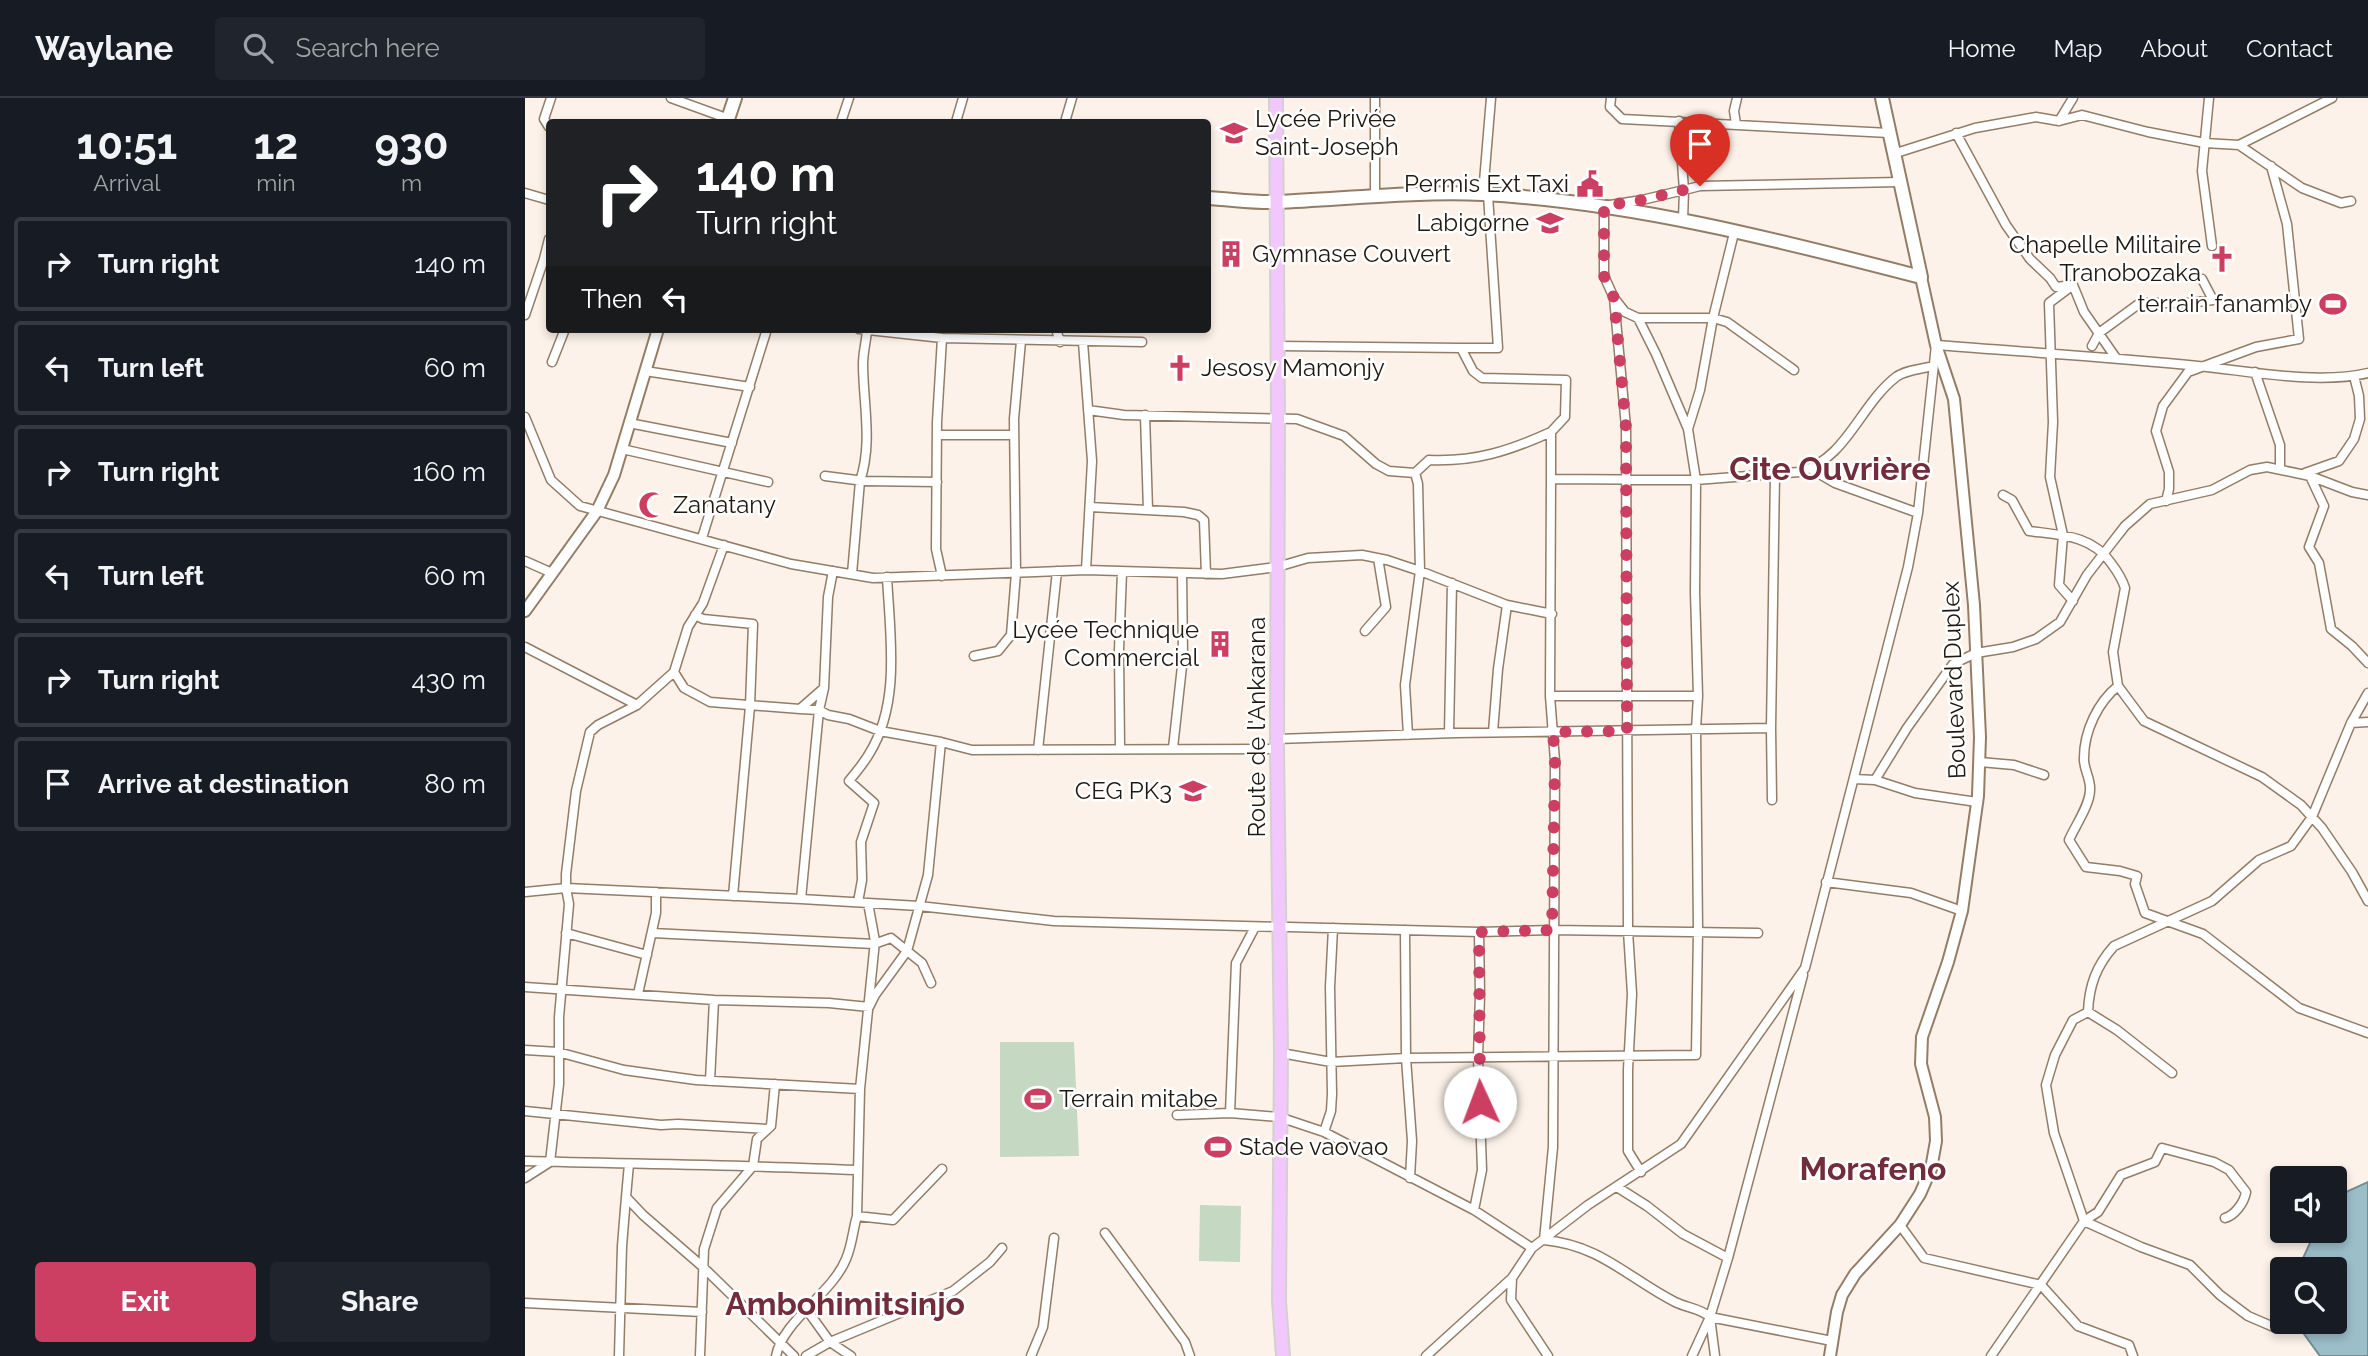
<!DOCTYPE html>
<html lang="en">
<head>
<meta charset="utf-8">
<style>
  :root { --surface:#171b24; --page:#20242c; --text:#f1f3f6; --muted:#9ea1a6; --line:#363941; --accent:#cd3e63 }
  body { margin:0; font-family:Raleway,sans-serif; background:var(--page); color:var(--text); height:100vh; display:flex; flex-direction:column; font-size:26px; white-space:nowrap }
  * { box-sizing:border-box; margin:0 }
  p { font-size:23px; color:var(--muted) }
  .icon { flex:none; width:38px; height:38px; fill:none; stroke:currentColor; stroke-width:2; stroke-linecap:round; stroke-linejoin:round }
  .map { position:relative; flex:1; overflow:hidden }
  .details { display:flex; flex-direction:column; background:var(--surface); width:525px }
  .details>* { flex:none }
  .hud { position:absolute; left:21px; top:21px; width:665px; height:214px; border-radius:7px; box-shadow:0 4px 10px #0003; background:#202124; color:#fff; overflow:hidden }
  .buttons { position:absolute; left:1745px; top:1068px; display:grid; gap:14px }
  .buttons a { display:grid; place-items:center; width:77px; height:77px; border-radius:7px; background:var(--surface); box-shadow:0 4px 10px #0003; font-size:35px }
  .pin { position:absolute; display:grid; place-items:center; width:60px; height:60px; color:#fff; margin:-72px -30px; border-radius:50% 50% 50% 0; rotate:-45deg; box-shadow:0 0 7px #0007 }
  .pin .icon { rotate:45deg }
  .me { position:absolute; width:77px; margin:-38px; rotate:358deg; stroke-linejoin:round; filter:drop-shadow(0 0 5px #0008) }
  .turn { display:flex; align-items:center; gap:24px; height:147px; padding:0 35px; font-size:32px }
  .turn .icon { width:91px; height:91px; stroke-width:2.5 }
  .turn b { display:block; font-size:49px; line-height:60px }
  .then { display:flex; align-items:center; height:66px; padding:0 35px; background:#0003; gap:14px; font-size:26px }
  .eta { display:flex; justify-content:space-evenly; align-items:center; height:119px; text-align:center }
  .eta b { font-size:42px; font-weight:700; line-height:49px }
  .cta { display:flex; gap:14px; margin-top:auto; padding:14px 35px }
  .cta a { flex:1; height:80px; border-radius:7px; background:var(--accent); color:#fff; font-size:28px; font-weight:700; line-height:80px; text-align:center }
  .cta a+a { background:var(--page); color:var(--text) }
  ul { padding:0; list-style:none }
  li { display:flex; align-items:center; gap:21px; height:94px; margin:0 14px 10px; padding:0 21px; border:4px solid var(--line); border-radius:7px }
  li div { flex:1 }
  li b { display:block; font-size:26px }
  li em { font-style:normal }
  header { display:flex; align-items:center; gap:42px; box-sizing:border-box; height:98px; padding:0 35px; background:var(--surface); border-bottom:2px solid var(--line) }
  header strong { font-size:33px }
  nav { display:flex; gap:38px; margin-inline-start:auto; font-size:24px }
  .search { width:490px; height:63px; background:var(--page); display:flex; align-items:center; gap:18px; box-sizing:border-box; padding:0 24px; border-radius:7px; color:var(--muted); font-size:26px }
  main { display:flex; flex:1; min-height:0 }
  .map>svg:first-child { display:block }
</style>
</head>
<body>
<header>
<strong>Waylane</strong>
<div class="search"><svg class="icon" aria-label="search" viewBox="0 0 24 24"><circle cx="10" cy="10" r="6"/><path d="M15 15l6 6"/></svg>Search here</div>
<nav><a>Home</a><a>Map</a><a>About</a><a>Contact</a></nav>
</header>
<main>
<section class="details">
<div class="eta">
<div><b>10:51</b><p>Arrival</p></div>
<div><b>12</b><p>min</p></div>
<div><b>930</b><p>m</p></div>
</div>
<ul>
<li><svg class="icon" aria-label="right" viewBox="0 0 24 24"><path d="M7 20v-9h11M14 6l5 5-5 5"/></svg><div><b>Turn right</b></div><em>140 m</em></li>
<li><svg class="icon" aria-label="left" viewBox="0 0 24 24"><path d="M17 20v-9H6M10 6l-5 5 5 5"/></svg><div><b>Turn left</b></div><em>60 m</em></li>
<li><svg class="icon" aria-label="right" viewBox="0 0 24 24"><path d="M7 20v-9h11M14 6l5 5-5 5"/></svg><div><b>Turn right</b></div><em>160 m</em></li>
<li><svg class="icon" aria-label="left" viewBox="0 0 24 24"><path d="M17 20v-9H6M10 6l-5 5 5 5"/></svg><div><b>Turn left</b></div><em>60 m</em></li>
<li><svg class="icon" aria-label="right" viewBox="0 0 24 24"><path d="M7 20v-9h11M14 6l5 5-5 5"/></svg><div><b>Turn right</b></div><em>430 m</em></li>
<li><svg class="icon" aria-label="arrive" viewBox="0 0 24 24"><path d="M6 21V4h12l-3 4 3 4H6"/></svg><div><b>Arrive at destination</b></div><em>80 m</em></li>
</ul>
<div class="cta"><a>Exit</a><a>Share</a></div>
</section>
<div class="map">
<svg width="1843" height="1258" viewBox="0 0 1843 1258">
  <rect width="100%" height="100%" fill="#fcf2e9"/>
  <path fill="#c5d8c1" d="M 475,944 L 549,944 L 554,1058 L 475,1059 Z
    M 675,1107 L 716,1108 L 715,1164 L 674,1163 Z"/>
  <path fill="#9bbec8" stroke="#768c91" stroke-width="2" d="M 1843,1084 L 1843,1258 L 1795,1258 L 1774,1229 L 1772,1223 L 1810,1223 L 1810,1171 L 1773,1171 L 1791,1132 L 1810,1132 L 1810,1105 L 1823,1093 Z"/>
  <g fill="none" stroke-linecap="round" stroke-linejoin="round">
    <defs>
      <path id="minor" d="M 146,0 L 204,21
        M 850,0 L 850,97
        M 1086,0 L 1085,9 L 1097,21 L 1364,35
        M 1684,0 L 1677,73 L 1687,148
        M 1534,23 L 1548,0
        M 316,24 L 324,0
        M 431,24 L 438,0
        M 540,24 L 547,0
        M 1211,26 L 1209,13 L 1212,0
        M 24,29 L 19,21 L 26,0
        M 1431,35 L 1481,127 L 1505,161 L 1525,180 L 1531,189 L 1548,187 L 1559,214 L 1591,260
        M 1714,47 L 1807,0
        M 1368,56 L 1450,30 L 1511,19 L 1534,23 L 1557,17 L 1623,34 L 1680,45 L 1714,47 L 1777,90 L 1816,105 L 1826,103
        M 0,95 L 24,102
        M 958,96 L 966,0
        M 1158,122 L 1159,92 L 1175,88 L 1374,84
        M 19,161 L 24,141
        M 1548,187 L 1524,205 L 1528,324 L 1525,379 L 1538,437 L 1534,487 L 1548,503
        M 0,217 L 19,161 L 24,162
        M 1113,220 L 1188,220 L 1202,224 L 1269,272
        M 334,231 L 417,240 L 617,244
        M 531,231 L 535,244
        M 417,240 L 412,324 L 411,451 L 417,478
        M 558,244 L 567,363 L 561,472
        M 753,248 L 936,250 L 948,273 L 957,280 L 1041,282 L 1040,319 L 1026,334 L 1026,381
        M 1567,248 L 1574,235 L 1615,205 L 1664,205 L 1688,202 L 1677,181
        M 936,250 L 973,250 L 963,97
        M 27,264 L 40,231
        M 120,273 L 225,289
        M 1730,274 L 1755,347 L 1755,371
        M 563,312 L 599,317 L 772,321 L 819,338 L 851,366 L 864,373 L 890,375
        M 620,317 L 623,412
        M 0,319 L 26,382 L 55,408 L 266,466 L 348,480 L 561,472 L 697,476 L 752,469 L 783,460 L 837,457 L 862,462 L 895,473 L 982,507 L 1027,516
        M 104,325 L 207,345
        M 1163,331 L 1175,292 L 1188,220 L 1209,135
        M 412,337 L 489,337
        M 97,351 L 243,384
        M 1286,371 L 1310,385 L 1393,415
        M 1780,375 L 1814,363 L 1829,341 L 1835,321 L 1834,298 L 1829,278
        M 300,378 L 339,383 L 412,384
        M 1785,378 L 1799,408 L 1784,449 L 1794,465 L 1806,531 L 1827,548 L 1843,565
        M 1478,397 L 1487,402 L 1504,433 C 1535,437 1567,437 1586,465 C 1592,473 1597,480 1600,490 L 1588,554 L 1593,588 L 1619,623 L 1737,679 L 1776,707 L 1797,730 L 1827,774 L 1843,803
        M 1641,403 L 1644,391 L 1644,374 L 1631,333 L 1638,308 L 1663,274 L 1731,249 L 1774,241 L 1762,126 L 1746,68
        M 565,409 L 659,414 L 673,417 L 679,422 L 681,476
        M 177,440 L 242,231
        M 199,447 L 178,505 L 163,529 L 149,574 L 159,590 L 185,604 L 275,611 L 299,590 L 303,499 L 308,473
        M 0,463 L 27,475
        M 327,476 L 335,383 C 348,345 338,304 338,266 C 338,255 341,244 342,233
        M 170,517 L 178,521 L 228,526 L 225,608 L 208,798
        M 840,533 L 861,509 L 853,460
        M 0,549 L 112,607
        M 449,558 L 473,553 L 486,537 L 491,475 L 489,321 L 496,243
        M 1593,588 C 1573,604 1559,633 1559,660 C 1558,670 1566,681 1565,692 C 1565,707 1550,728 1544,742 L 1561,769 L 1595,773 L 1612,778 L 1610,786 L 1620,815 L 1678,836 L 1774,910 L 1843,935
        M 1025,598 L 1173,598
        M 275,611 L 294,612 L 303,617 L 324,621 L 355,633 L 416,644
        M 1826,625 L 1843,624
        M 1246,630 L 1250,376
        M 968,634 L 973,571 L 982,507
        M 924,635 L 927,485
        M 883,637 L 880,587 L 895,473 L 893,386 L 890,375 L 904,362 C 950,364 984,353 1026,334
        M 752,641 L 931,635 L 1246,630 L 1247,702
        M 648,650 L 658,559 L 657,475
        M 595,651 L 594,552 L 597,474
        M 513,652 L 532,473
        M 1455,664 L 1489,667 L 1519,677
        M 1329,681 L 1350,682 L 1390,695 L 1452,704
        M 1350,682 L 1382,630 L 1428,566 L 1451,555 L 1488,549 L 1511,541 L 1535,524 L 1562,477 L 1586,446 L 1600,428 L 1625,406 L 1687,392 L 1725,372 L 1742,369 L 1785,378 L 1827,394 L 1843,397
        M 1301,784 L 1386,795 L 1437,813
        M 0,794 L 41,790 L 276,801 L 394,808 L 529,823 L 954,834 L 1027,832 L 1233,835
        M 276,801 L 294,612 L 299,590
        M 333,804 L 337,782 L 336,744 L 349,705 L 324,683 C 331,674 339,665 344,656 C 376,605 365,537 362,479
        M 880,832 L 881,960 L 887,1043 L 885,1080
        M 41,835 L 122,857
        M 127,835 L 349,846 L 366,840 L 397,865 L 406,885
        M 0,889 L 189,902 L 304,905 L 344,909 L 350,897 L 382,853 L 403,777 L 416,644 L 447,652 L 752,651
        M 113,896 L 131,815 L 131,794
        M 1563,914 L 1592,932 L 1647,975
        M 0,952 L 33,954 L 99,972 L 171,982 L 335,991
        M 756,955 L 806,964 L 881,960 L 1171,957 L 1173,833 L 1171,631 L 1173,598 L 1170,494 L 1171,382 L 1163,331 L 1131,256 L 1113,220 L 1100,214 L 1089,200
        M 185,983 L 189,902
        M 0,1013 L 136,1027 L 153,1026 L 242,1031
        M 705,1015 L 711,865 L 730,829
        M 652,1017 L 705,1015 L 754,1019 L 799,1034 L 949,1112 L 1007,1150
        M 799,1034 L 806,1013 L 807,996 L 805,889 L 808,830
        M 0,1063 C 111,1066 221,1067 331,1072
        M 104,1066 L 101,1099 L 118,1117 L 178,1169 L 269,1258
        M 1116,1074 L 1103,1053 L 1103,972 L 1107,896 L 1103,833 L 1101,329 L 1089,200 L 1079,178 L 1079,108 L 1117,102 L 1159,92 L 1154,23
        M 0,1080 L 25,1064 L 34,986 L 34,919 L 44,806 L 41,790 L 41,776 L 51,693 L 65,634 L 73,627 L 112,607 L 149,574
        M 1092,1089 L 1122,1108 L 1158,1136 L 1203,1160
        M 949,1112 L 957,1072 L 953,959 L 955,897 L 954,834
        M 332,1118 L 335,991 L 350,843 L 343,805
        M 1559,1123 L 1573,1114 L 1596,1077 L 1630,1064 L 1637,1050 L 1689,1064 L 1704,1072 L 1721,1094 C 1719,1105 1710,1117 1700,1120
        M 1559,1123 L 1616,1149 L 1665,1167 L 1695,1197 L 1723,1218 L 1751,1230
        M 1375,1127 L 1399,1160 L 1516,1187 L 1553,1228 L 1604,1247 L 1608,1258
        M 580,1135 L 660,1244 L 665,1258
        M 987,1180 L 986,1202 L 1023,1258
        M 0,1205 L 177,1214
        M 282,1212 L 305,1244 L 326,1258
        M 1185,1219 L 1190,1258
        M 1307,1243 L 1185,1219 C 1175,1210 1162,1210 1150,1204 C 1103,1180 1075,1147 1019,1142 L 1028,1049 L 1030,663 L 1025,598 L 1026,381 L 1171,382 L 1274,374 C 1322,361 1334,308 1371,279 C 1380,272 1397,271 1408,268
        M 94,1258 L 97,1148 L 101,1099
        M 175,1258 L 179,1151 L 192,1110 L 228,1068 L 232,1041 L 246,1028 L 250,986
        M 251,1258 C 258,1222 307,1196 321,1161 C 327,1148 328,1131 332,1118 L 368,1122 L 417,1071
        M 281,1258 L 305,1244 L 428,1193 L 465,1164 L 477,1150
        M 506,1258 L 518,1229 L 529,1140
        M 901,1258 L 987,1180 L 1007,1150 L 1063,1107 L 1156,1046 L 1280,870 L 1383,469 L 1393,415 L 1411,247 C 1498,254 1586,259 1673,268 C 1725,273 1792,287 1843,275
        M 1167,1258 L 1185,1219 L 1203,1160 L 1278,877
        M 1466,1258 L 1559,1123 L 1529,1035 L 1521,987 L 1530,957 L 1548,922 L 1563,914 C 1564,888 1571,868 1589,848 L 1687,803 L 1734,762 L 1766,748 L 1787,719 L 1826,625 L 1843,595"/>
      <path id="tertiary" d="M 0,513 L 72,413 L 89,377 L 133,231
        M 1305,1258 L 1312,1214 L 1317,1197 L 1330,1176 L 1375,1127 L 1395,1096 L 1406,1071 L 1411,1043 L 1410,1019 L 1396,966 L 1397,939 L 1423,864 L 1437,813 L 1453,698 L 1455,639 L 1449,507 L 1429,301 L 1411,247 L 1396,179"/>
      <path id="secondary" d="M 202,24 L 210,0
        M 682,100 C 705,101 729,105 751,104 C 820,101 889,93 958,96 C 1107,104 1253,142 1396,179 L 1357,0"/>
      <path id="primary" d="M 751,0 L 753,319 L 752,651 L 756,955 L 754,1203 L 758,1258"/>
    </defs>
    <use href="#minor" stroke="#937d67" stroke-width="11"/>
    <use href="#tertiary" stroke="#937d67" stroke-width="14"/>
    <use href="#secondary" stroke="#937d67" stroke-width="16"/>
    <use href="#primary" stroke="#d3d1cf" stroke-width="16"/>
    <use href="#minor" stroke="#fff" stroke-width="8"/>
    <use href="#tertiary" stroke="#fff" stroke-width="10"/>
    <use href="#secondary" stroke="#fff" stroke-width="12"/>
    <use href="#primary" stroke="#f2c7fd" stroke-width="12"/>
  </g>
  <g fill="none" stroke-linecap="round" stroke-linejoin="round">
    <path stroke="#cd3e63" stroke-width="12" stroke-dasharray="0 21.6" d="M 955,1004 L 954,834 L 1027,832 L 1030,663 L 1028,634 L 1102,633 L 1101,330 L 1089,200 L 1079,178 L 1079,108 L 1117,102 L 1175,88"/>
  </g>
  <defs>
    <symbol id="school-bare" viewBox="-9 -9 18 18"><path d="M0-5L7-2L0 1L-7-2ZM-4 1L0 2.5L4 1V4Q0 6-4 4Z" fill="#cd3e63" stroke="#fff" stroke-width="2.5" paint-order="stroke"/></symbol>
    <symbol id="civic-bare" viewBox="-9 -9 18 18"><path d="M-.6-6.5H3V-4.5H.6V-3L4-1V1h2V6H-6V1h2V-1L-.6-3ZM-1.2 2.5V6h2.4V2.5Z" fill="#cd3e63" stroke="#fff" stroke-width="2.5" paint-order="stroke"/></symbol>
    <symbol id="building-bare" viewBox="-9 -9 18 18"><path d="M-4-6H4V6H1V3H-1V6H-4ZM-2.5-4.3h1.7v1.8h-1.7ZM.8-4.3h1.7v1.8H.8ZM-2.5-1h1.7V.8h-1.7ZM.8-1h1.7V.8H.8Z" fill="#cd3e63" stroke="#fff" stroke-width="2.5" paint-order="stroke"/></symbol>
    <symbol id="church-bare" viewBox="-9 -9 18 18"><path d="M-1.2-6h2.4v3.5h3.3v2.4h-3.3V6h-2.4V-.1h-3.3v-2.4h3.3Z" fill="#cd3e63" stroke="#fff" stroke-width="2.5" paint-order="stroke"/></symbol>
    <symbol id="stadium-bare" viewBox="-9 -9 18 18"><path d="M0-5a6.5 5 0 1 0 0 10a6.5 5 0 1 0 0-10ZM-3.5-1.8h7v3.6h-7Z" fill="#cd3e63" stroke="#fff" stroke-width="2.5" paint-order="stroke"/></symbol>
    <symbol id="mosque-bare" viewBox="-9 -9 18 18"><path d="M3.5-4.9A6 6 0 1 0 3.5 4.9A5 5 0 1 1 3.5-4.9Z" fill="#cd3e63" stroke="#fff" stroke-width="2.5" paint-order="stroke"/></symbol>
  </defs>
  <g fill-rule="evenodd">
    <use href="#school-bare" x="690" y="16" width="38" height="38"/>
    <use href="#civic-bare" x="1046" y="67" width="38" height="38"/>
    <use href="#school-bare" x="1006" y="106" width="38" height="38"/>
    <use href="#building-bare" x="687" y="137" width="38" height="38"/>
    <use href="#church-bare" x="1678" y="142" width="38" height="38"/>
    <use href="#stadium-bare" x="1789" y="187" width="38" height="38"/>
    <use href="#church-bare" x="636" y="251" width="38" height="38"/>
    <use href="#mosque-bare" x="108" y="388" width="38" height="38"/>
    <use href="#building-bare" x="676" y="527" width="38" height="38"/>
    <use href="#school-bare" x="649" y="674" width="38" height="38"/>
    <use href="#stadium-bare" x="494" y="982" width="38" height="38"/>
    <use href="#stadium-bare" x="674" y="1030" width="38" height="38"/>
  </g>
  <g text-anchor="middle" stroke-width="5" stroke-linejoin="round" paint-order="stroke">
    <g font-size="24" fill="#211810" stroke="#fff" text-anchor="start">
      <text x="730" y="29">Lycée Privée<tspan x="730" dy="28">Saint-Joseph</tspan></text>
      <text x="1044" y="94" text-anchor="end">Permis Ext Taxi</text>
      <text x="1004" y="133" text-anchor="end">Labigorne</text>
      <text x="1676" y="155" text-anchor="end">Chapelle Militaire<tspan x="1676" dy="28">Tranobozaka</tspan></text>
      <text x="727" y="164">Gymnase Couvert</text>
      <text x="1787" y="214" text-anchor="end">terrain fanamby</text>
      <text x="676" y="278">Jesosy Mamonjy</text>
      <text x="148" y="415">Zanatany</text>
      <text x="674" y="540" text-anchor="end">Lycée Technique<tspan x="674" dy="28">Commercial</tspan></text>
      <text x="647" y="701" text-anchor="end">CEG PK3</text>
      <text x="534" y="1009">Terrain mitabe</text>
      <text x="714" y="1057">Stade vaovao</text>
    </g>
    <g font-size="24" fill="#211810" stroke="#fff">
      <text transform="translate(1429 582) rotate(-92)" y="8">Boulevard Duplex</text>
      <text transform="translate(732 629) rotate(-90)" y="8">Route de l'Ankarana</text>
    </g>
    <g font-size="32" font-weight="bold" fill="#722c3c" stroke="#fff">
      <text x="1305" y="382">Cite Ouvrière</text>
      <text x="1348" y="1082">Morafeno</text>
      <text x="320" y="1217">Ambohimitsinjo</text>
    </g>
  </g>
</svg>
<div class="buttons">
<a><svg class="icon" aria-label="sound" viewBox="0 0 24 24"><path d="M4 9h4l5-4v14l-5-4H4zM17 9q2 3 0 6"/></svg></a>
<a><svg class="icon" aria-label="search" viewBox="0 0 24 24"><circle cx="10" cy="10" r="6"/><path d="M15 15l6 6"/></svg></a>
</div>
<div class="pin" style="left:1175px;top:88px;background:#d93025"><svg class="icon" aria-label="arrive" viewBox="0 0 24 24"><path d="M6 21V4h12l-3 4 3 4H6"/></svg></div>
<svg class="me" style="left:955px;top:1004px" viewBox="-20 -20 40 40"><circle r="19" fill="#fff"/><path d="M0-13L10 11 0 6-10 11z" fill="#cd3e63"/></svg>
<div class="hud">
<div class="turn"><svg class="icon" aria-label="right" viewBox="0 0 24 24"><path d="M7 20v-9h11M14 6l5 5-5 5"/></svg><div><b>140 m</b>Turn right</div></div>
<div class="then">Then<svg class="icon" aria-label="left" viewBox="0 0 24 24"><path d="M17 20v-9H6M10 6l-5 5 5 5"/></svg></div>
</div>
</div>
</main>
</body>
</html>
